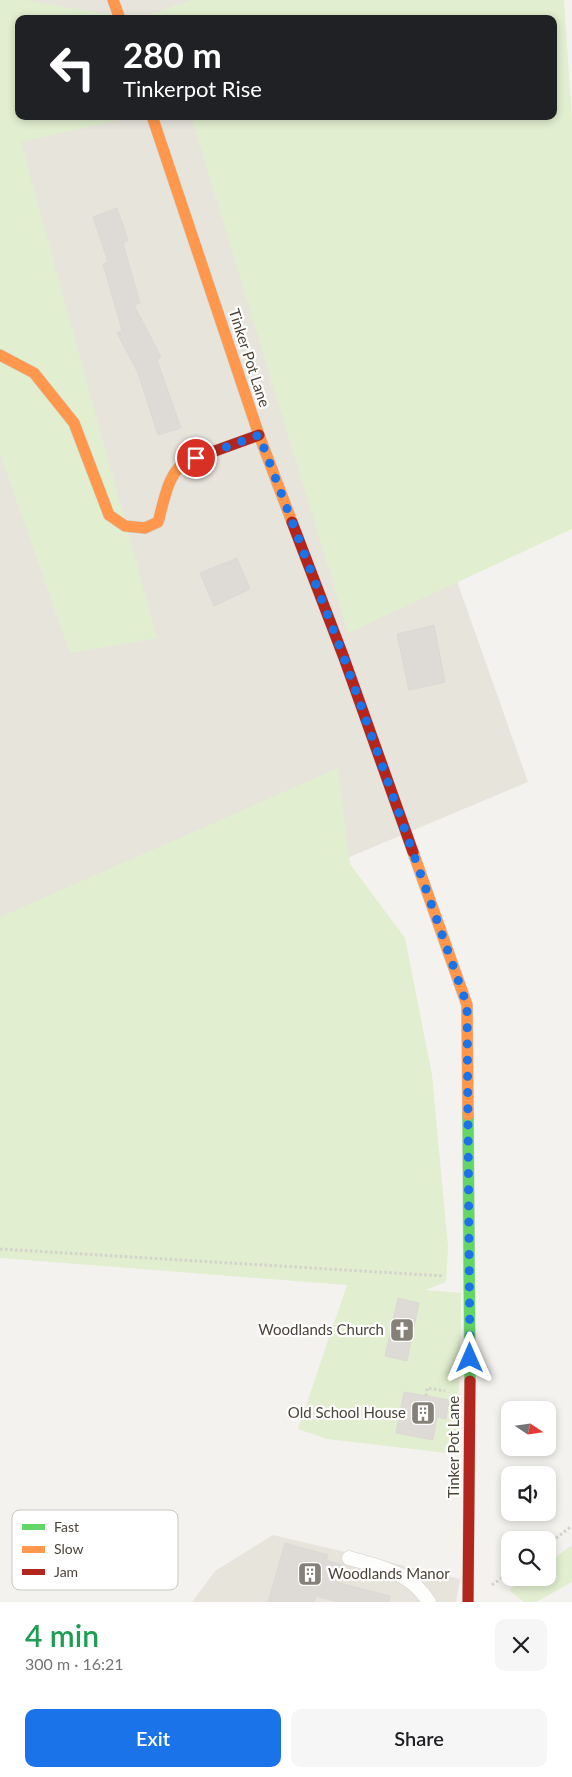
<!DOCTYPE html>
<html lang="en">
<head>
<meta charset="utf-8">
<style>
  :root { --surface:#fff; --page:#f6f6f6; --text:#202124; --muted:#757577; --accent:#1a73e8 }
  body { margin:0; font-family:Lato,sans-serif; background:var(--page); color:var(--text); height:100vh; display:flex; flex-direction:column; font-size:19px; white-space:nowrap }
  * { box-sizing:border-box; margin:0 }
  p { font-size:16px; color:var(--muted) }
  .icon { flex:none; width:28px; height:28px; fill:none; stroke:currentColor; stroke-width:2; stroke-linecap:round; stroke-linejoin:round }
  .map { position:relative; height:1602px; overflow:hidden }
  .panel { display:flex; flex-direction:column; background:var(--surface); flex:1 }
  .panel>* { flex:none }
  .banner { position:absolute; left:15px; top:15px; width:542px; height:105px; border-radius:10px; box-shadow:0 2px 8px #0003; background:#202124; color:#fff; overflow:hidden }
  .needle { width:32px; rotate:103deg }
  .buttons { position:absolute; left:501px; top:1401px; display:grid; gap:10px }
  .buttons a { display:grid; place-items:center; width:55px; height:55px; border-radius:10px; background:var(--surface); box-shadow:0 2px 8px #0003; font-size:25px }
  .pin { position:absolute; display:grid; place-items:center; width:42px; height:42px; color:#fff; margin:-21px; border:2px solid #fff; border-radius:50%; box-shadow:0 1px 5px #0007 }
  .me { position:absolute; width:55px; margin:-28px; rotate:0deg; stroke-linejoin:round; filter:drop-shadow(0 0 4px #0008) }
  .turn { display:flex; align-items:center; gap:18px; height:105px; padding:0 25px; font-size:22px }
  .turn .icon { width:65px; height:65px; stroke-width:2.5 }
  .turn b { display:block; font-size:35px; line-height:42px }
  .round { display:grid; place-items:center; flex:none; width:52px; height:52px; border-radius:10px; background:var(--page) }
  .summary { display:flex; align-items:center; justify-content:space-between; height:85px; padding:0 25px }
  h1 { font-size:30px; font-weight:600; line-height:38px; color:#1e9e55 }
  .button { display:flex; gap:10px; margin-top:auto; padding:10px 25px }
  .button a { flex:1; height:58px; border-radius:10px; background:var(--accent); color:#fff; font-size:20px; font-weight:600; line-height:58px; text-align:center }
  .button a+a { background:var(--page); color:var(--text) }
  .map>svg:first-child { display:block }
</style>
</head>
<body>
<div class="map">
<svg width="572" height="1602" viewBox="0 0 572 1602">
  <rect width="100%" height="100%" fill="#f4f2ee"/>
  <path fill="#e7e4dc" d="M 0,0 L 231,0 L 236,19 L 19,19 L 19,116 L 258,116 L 441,536 L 528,782 L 0,1004 Z
    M 273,1535 L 460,1579 L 456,1602 L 192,1602 L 215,1571 Z"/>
  <path fill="#e1eecf" d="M 0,0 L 25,0 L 134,19 L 19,19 L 19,116 L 138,116 L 21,142 L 157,638 L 70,653 L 0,454 Z
    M 192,0 L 564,0 L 572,122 L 572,529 L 348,633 L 191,116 L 554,116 L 554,19 L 137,19 Z
    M 338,768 L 350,864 L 405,938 L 432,1075 L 448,1247 L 446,1282 L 425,1290 L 461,1293 L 460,1370 L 455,1454 L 327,1439 L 298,1429 L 347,1285 L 0,1258 L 0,917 Z
    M 572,1545 L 572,1582 L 536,1602 L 524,1602 L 509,1590 L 527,1578 L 548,1578 L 548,1563 Z"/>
  <path fill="#dedbd6" stroke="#dcd9d4" d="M 117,208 L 128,240 L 123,243 L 140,303 L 134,305 L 161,357 L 157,360 L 181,428 L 158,435 L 138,373 L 117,333 L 122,330 L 103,264 L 108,262 L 93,217 Z
    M 237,558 L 250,589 L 214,606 L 200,573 Z
    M 434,625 L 445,682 L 409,690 L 397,634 Z
    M 398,1298 L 419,1303 L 407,1361 L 385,1356 Z
    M 404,1392 L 449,1400 L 446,1419 L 437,1417 L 433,1440 L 396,1433 Z
    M 285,1543 L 328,1555 L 326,1560 L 345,1566 L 340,1583 L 390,1596 L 389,1602 L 338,1602 L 316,1596 L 314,1602 L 268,1602 Z"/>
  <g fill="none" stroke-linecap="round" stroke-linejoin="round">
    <defs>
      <path id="lane" d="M 349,1558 C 381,1567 410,1572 429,1602"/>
      <path id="fast" d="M 468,1115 L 470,1381"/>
      <path id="slow" d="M 113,0 L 120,19
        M 152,116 L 259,435 L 292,522
        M 0,355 L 34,373 L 74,423 L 109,515 L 125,526 L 145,528 L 158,522 C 164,502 168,468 190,460
        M 413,852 L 467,1005 L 468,1115"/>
      <path id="jam" d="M 190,460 L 259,435
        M 292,522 L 344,658 L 413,852
        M 468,1602 L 470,1381"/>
    </defs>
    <use href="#lane" stroke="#d2d0cb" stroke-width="15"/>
    <use href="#fast" stroke="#d3cfc5" stroke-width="12"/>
    <use href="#slow" stroke="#d3cfc5" stroke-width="12"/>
    <use href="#jam" stroke="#d3cfc5" stroke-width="12"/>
    <path stroke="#d3d2cc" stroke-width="3" stroke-dasharray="2.5 2.5" stroke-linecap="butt" d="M 0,1249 L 444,1276
      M 426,1396 L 427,1388 L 445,1391
      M 548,1544 L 572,1526
      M 492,1585 L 510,1572"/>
    <use href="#lane" stroke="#fdfdfc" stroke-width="14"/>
    <use href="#fast" stroke="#63d668" stroke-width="11"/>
    <use href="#slow" stroke="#ff974d" stroke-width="11"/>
    <use href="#jam" stroke="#b3261e" stroke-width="11"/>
  </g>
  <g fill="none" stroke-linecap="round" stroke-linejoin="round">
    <path stroke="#1a73e8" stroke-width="9" stroke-dasharray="0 16.2" d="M 196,458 L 259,435 L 344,658 L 467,1005 L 470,1358"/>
  </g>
  <defs>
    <symbol id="church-square" viewBox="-11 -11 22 22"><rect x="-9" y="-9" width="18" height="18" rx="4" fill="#868178" stroke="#fff"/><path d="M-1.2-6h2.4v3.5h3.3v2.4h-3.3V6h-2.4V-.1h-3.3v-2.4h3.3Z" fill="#fff"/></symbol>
    <symbol id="building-square" viewBox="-11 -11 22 22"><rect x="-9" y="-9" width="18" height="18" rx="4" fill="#868178" stroke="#fff"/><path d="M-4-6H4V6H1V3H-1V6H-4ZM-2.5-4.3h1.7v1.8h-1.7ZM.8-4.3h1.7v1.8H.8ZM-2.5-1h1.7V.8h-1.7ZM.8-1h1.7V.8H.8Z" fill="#fff"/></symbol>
  </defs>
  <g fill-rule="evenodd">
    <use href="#church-square" x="388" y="1316" width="28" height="28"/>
    <use href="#building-square" x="409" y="1399" width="28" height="28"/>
    <use href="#building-square" x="296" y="1560" width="28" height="28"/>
  </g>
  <g text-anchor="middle" stroke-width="4.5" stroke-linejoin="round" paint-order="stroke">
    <g font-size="15" fill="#4b4439" stroke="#fff">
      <text transform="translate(249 358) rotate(72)" y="5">Tinker Pot Lane</text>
      <text transform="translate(454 1447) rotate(-90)" y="5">Tinker Pot Lane</text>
    </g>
    <g font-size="15" fill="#4b4439" stroke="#fff" text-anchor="end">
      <text x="384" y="1335">Woodlands Church</text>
      <text x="406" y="1418">Old School House</text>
      <text x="328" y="1579" text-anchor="start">Woodlands Manor</text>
    </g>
  </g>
  <rect x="12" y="1510" width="166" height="80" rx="8" fill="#fff" stroke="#c9c7c4" stroke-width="1"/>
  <rect x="22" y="1524" width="23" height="6" fill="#63d668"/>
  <rect x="22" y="1546" width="23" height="7" fill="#ff974d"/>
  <rect x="22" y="1569" width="23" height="6" fill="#b3261e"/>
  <g font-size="14" fill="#4b4439">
    <text x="54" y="1532">Fast</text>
    <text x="54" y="1554">Slow</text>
    <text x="54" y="1577">Jam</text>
  </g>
</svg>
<div class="buttons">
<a><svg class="needle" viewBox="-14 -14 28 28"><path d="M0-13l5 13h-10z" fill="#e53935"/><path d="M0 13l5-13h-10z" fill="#757577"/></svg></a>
<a><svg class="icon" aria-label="sound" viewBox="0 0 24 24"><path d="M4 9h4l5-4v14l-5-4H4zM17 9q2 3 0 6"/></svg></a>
<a><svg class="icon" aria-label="search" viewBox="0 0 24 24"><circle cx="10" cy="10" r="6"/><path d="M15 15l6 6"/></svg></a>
</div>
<div class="pin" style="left:196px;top:458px;background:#d93025"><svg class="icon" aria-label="arrive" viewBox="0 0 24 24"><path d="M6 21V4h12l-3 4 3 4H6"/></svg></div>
<svg class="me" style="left:470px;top:1358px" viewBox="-20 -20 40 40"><path d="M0-17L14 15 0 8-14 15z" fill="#1a73e8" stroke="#fff" stroke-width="4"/></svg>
<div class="banner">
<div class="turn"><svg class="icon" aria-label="left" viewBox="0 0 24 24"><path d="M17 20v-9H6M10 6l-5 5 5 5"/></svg><div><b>280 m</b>Tinkerpot Rise</div></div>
</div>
</div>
<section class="panel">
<div class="summary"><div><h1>4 min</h1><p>300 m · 16:21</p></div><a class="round"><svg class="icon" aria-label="close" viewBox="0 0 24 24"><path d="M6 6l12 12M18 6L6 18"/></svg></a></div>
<div class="button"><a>Exit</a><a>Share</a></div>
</section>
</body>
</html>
